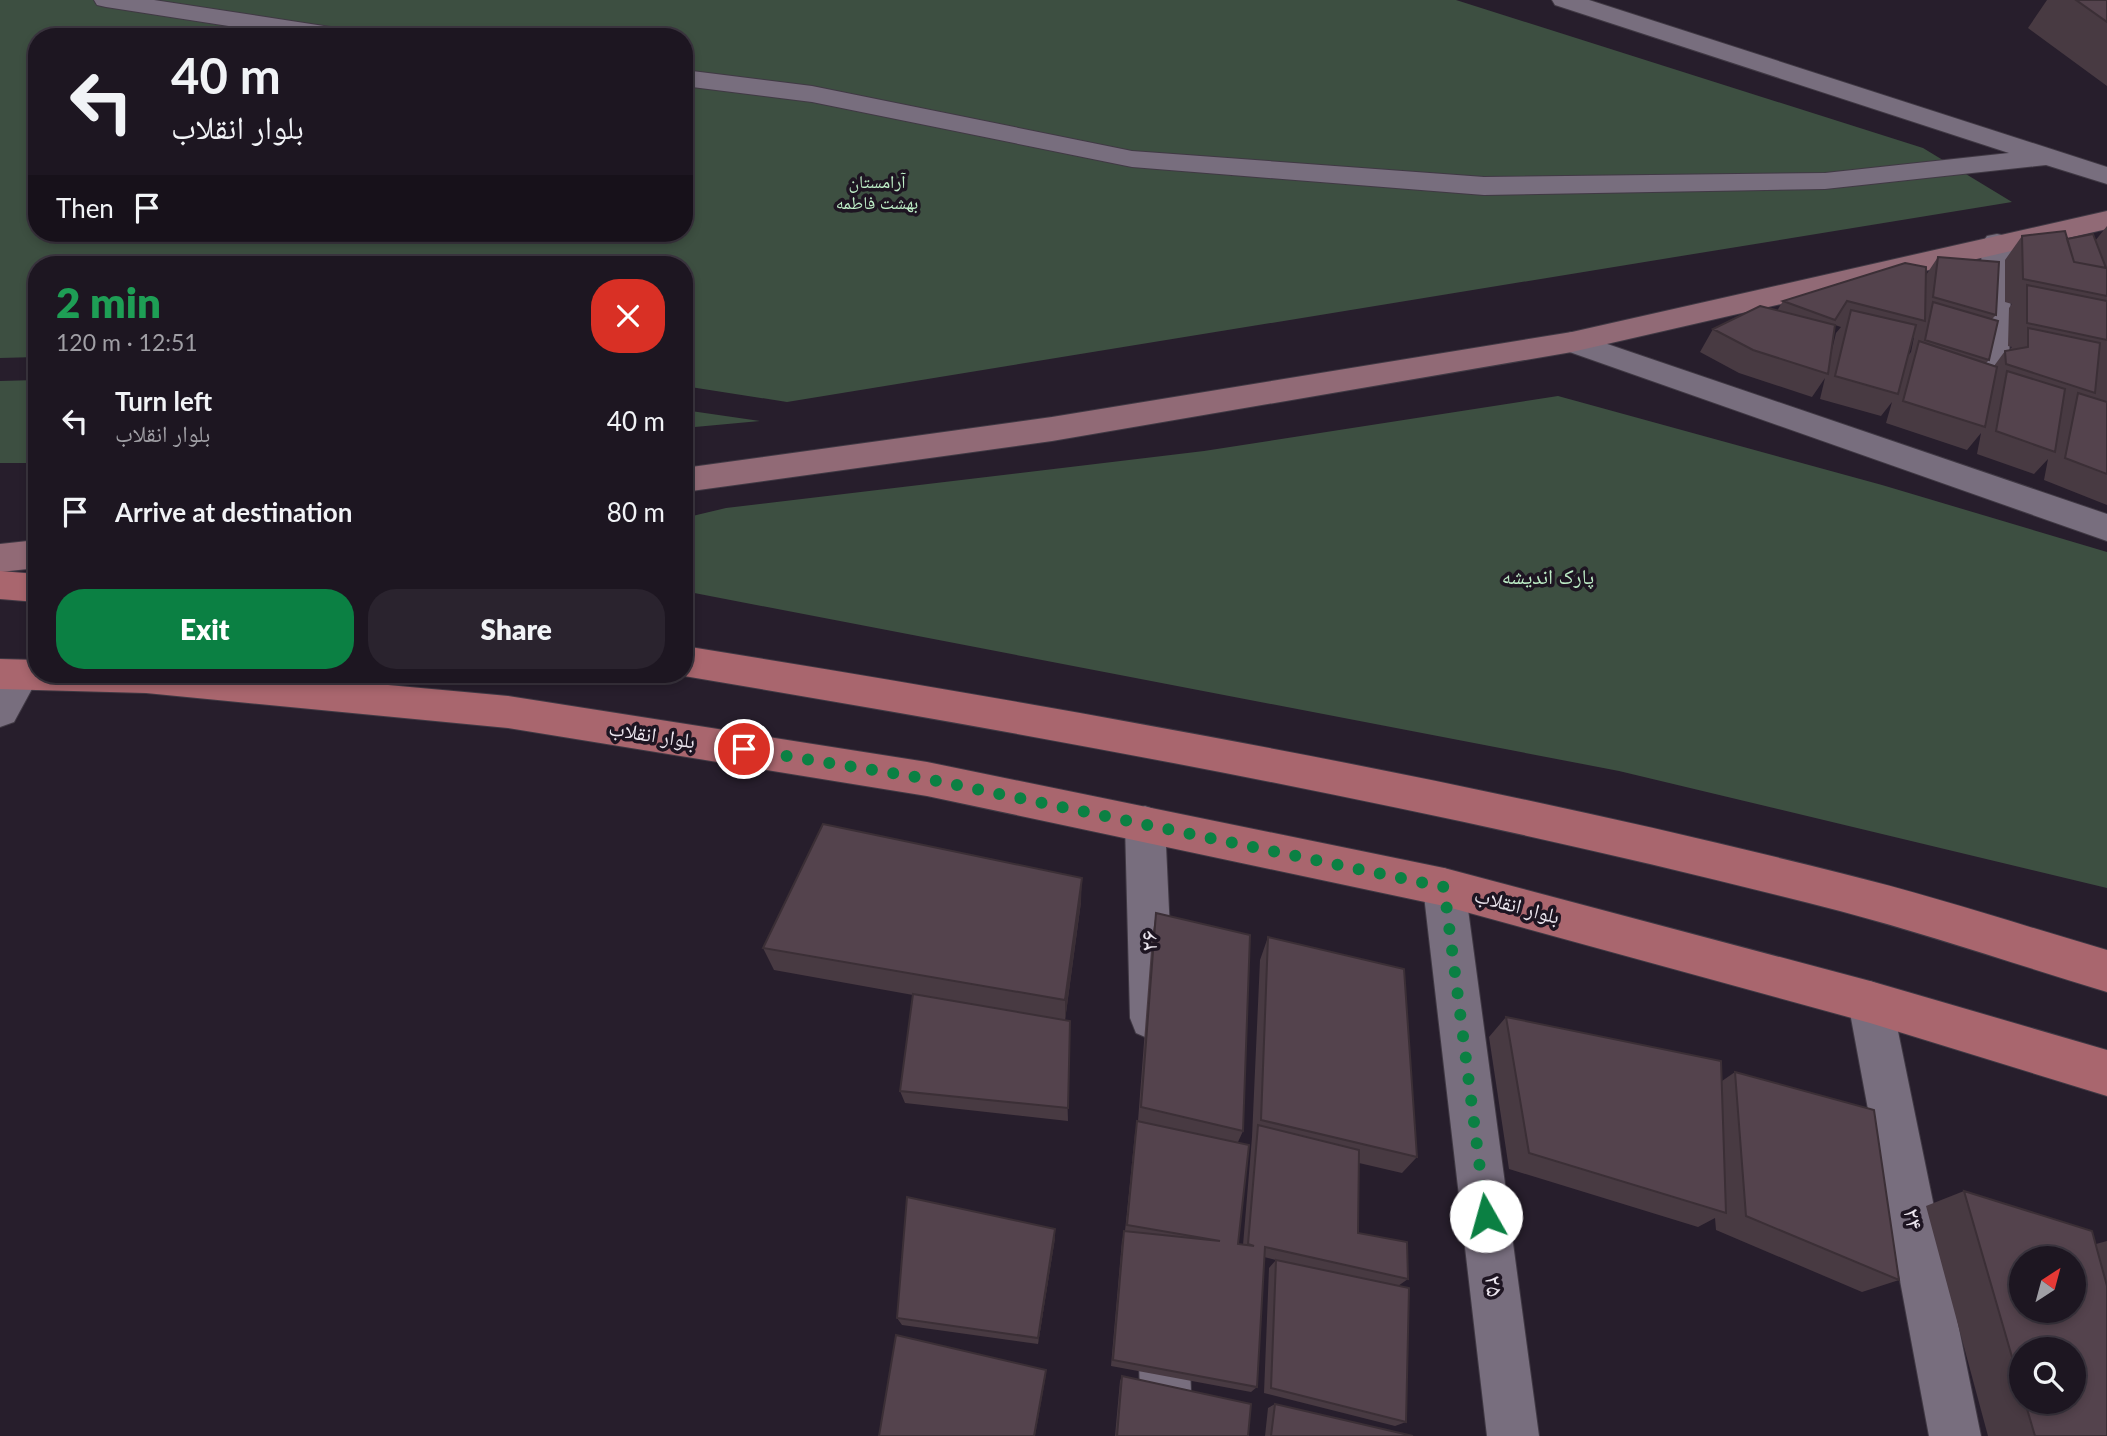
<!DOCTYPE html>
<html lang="en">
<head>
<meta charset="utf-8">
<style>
  :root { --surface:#1d1621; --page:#2a232e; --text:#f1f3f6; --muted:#a09fa5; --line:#3b353f; --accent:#0b8043 }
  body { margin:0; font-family:Lato,"Noto Naskh Arabic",sans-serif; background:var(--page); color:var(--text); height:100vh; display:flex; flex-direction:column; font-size:26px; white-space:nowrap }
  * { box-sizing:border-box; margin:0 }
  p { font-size:23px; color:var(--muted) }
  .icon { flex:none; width:38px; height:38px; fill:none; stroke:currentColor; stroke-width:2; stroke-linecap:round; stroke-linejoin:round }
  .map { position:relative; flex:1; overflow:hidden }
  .side { position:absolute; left:28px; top:256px; width:665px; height:427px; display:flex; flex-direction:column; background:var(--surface); border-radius:28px; box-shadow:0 4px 10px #0003,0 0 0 2px var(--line) }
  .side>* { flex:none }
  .banner { position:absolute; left:28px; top:28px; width:665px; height:214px; border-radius:28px; box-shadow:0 4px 10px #0003,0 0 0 2px var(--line); background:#1d1621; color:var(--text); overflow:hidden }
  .needle { width:46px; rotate:36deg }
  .fabs { position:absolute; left:2009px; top:1246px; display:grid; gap:14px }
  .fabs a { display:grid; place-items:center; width:77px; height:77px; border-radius:50%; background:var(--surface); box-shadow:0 4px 10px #0003,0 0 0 2px var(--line); font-size:35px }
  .pin { position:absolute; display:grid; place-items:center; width:60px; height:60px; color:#fff; margin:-30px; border:4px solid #fff; border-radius:50%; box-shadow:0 2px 7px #0007 }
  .me { position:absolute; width:77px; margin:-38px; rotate:353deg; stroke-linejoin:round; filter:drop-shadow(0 0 5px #0008) }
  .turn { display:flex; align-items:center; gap:24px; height:147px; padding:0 28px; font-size:32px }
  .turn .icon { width:91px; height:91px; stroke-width:2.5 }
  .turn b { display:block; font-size:49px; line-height:60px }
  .then { display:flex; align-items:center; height:66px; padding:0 28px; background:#0003; gap:14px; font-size:26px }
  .round { display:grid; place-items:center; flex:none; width:74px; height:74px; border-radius:28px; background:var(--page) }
  .overview { display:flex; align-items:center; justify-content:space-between; height:119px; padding:0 28px }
  h1 { font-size:42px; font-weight:800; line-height:52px; color:#1e9e55 }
  .action { display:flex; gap:14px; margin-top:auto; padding:14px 28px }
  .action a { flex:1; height:80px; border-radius:28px; background:var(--accent); color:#fff; font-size:28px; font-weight:800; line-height:80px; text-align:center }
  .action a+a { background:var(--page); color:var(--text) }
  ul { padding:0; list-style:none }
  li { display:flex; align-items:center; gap:21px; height:91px; padding:0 28px }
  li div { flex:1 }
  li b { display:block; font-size:26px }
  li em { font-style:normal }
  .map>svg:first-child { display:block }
</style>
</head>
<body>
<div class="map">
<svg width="2107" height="1436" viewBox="0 0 2107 1436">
  <rect width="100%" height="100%" fill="#271e2c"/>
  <path fill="#3d4f41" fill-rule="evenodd" d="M 0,0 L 1456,0 L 1923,148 L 2012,202 L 787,402 L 684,386 L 684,264 L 37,264 L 37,357 L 0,358 ZM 37,37 L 684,37 L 684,233 L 37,233 Z
    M 37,380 L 37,463 L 0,463 L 0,381 Z
    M 1558,396 L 1882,485 L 2107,552 L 2107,888 L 1619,771 L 684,591 L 684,518 L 726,508 L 1204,451 Z
    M 684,410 L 760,421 L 684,428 Z"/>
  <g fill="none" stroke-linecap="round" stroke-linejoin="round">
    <defs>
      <path id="street" d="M 94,0 L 154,0 L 350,30 L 359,32 L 362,37 L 299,37 L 106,7 L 97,5 Z
        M 1552,0 L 1589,0 L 2107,167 L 2107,184 L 2046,165 L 1825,189 L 1484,195 L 1132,167 L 812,102 L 684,86 L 684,70 L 812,86 L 1132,151 L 1484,177 L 1825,173 L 2009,153 L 1555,5 Z
        M 1997,234 L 2007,236 L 2012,243 L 2009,365 L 2004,373 L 1993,376 L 1982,373 L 1977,365 L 1982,243 L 1987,236 Z
        M 1572,332 L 2107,514 L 2107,541 L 1561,349 L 1556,342 L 1561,335 Z
        M 20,661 L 33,665 L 39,676 L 14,722 L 0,727 L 0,676 L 7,665 Z
        M 1145,806 L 1159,811 L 1165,824 L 1174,1018 L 1168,1033 L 1152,1040 L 1136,1033 L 1130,1018 L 1125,824 L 1131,811 Z
        M 1444,868 L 1459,874 L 1465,887 L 1539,1436 L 1487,1436 L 1423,887 L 1429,874 Z
        M 1870,981 L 1886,987 L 1892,1002 L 1981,1436 L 1929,1436 L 1848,1002 L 1854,987 Z
        M 1163,1298 L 1181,1305 L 1188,1323 L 1193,1436 L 1141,1436 L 1138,1323 L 1145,1305 Z"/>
      <path id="secondary" d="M 2107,211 L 2107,229 L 1572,352 L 1052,441 L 684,492 L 684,468 L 1052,417 L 1572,332 Z
        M 37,540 L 37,568 L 0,572 L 0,544 Z"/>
      <path id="primary" d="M 0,571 L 37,574 L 37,602 L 0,599 Z
        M 684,646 C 1072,709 1459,777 1840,873 C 1930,895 2018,924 2107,950 L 2107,992 C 2018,965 1930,935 1840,911 C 1459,812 1072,741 684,676 L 677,674 L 684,674 Z
        M 0,659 L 37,660 L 37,674 L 268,674 L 508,696 L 927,762 L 1444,868 L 1870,981 L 2107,1050 L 2107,1096 L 1870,1023 L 1444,906 L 927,796 L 508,728 L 146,693 L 0,689 Z"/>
    </defs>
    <use href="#street" stroke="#403944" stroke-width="2"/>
    <use href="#secondary" stroke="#403944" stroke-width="2"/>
    <use href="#primary" stroke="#403944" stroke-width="2"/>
    <use href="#street" fill="#786e7e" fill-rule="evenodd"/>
    <use href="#secondary" fill="#916a76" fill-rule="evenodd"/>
    <use href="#primary" fill="#a9666e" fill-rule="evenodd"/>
  </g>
  <path fill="#483a42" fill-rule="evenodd" d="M 2047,0 L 2107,0 L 2107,86 L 2028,28 Z
    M 2107,226 L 2107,505 L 2044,480 L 2048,459 L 2034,474 L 1977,454 L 1981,433 L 1967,450 L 1886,423 L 1892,402 L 1881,416 L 1820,399 L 1825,378 L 1812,397 L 1739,373 L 1700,352 L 1713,329 L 1777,311 L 1783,301 L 1926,275 L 1938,257 L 1996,315 L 1992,319 L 1989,360 L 1986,363 L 1994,366 L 2005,351 L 2009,350 L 2012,347 L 2008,346 L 2009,308 L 2012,304 L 2005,302 L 2005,260 L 2022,236 L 2095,241 ZM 1832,324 L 1841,327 L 1836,333 L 1830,358 ZM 1914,337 L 1911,352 L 1907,357 L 1912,340 Z
    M 1081,902 L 1065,1020 L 1068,1121 L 905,1103 L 900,1091 L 913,995 L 774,970 L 763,948 Z
    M 1156,913 L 1243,1131 L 1238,1142 L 1238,1244 L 1243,1245 L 1252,1137 L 1260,960 L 1268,937 L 1417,1157 L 1402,1173 L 1359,1163 L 1358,1233 L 1408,1279 L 1398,1286 L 1406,1422 L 1395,1426 L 1264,1393 L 1269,1268 L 1276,1260 L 1264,1257 L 1257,1387 L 1251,1392 L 1111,1366 L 1122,1240 L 1125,1231 L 1135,1133 L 1138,1121 L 1152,937 Z
    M 1506,1017 L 1722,1081 L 1735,1072 L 1899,1280 L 1862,1292 L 1716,1230 L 1715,1218 L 1698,1227 L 1509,1169 L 1489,1037 Z
    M 1964,1191 L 2096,1244 L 2107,1241 L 2107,1436 L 1988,1436 L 1926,1206 ZM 2021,1349 L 2074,1402 L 2021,1402 Z
    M 1055,1238 L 1038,1344 L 902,1325 L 897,1318 Z
    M 1122,1376 L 1248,1436 L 1115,1436 L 1120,1381 Z
    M 1275,1404 L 1413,1436 L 1265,1436 L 1268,1408 Z"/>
  <path fill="#3b2f36" d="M 1082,878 L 1081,902 L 1065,1021 L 1065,1000 Z
    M 1055,1229 L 1055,1238 L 1038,1344 L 1038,1338 Z
    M 1046,1370 L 1046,1375 L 1035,1436 L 1034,1436 Z"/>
  <path fill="#54434d" stroke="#3b2f36" stroke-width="2" fill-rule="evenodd" d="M 2076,0 L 2107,0 L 2107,22 Z
    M 2065,231 L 2074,262 L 2107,268 L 2107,296 L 2023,279 L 2022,236 Z
    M 2093,234 L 2106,268 L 2074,262 L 2067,239 Z
    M 1938,257 L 1999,262 L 1996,315 L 1933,297 Z
    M 1905,263 L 1926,267 L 1925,321 L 1847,301 L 1835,320 L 1783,301 Z
    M 2027,285 L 2107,301 L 2107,340 L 2027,323 Z
    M 1933,302 L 1998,321 L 1989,360 L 1925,340 Z
    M 1760,306 L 1835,325 L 1828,374 L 1753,350 L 1713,329 Z
    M 1851,310 L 1916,325 L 1898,394 L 1835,376 Z
    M 2028,328 L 2100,343 L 2095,393 L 2006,364 L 2005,351 L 2028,347 Z
    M 1919,341 L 1997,367 L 1985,427 L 1903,401 Z
    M 2007,371 L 2065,389 L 2055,452 L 1996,431 Z
    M 2078,393 L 2107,402 L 2107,474 L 2065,458 Z
    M 823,824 L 1082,878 L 1065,1000 L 763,948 Z
    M 1156,913 L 1250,935 L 1243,1131 L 1141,1107 Z
    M 1268,937 L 1404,969 L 1417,1157 L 1261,1120 Z
    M 913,994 L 1070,1021 L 1068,1108 L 900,1091 Z
    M 1506,1017 L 1721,1061 L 1726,1213 L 1529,1153 Z
    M 1735,1072 L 1874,1110 L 1899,1280 L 1746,1216 Z
    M 1137,1121 L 1249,1145 L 1238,1244 L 1254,1246 L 1248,1244 L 1258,1125 L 1359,1150 L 1358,1233 L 1407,1242 L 1408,1279 L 1265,1247 L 1257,1387 L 1113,1360 L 1124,1231 L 1220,1241 L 1127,1225 Z
    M 1964,1191 L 2092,1231 L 2107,1286 L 2107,1436 L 2035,1436 L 2025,1402 L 2074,1402 L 2074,1349 L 2021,1349 L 2021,1388 ZM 2021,1258 L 2074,1258 L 2074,1311 L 2021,1311 Z
    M 907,1197 L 1055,1229 L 1038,1338 L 897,1318 Z
    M 1276,1260 L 1409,1288 L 1406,1422 L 1271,1388 Z
    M 896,1335 L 1046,1370 L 1034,1436 L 879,1436 Z
    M 1122,1376 L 1251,1404 L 1248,1436 L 1117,1436 Z
    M 1275,1404 L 1413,1436 L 1271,1436 Z"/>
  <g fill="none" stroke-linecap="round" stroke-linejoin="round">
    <path stroke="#0b8043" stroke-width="12" stroke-dasharray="0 21.6" d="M 744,749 L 928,779 L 1444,887 L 1486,1216"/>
  </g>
  <g text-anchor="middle" stroke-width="7" stroke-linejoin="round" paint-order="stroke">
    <g font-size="18" fill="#beeec7" stroke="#1e1522">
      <text x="877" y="188">آرامستان<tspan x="877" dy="21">بهشت فاطمه</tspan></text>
    </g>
    <g font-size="21" fill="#beeec7" stroke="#1e1522">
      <text x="1548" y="584">پارک اندیشه</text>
    </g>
    <g font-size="21" fill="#ece6ef" stroke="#1e1522">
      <text transform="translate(652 735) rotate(9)" y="7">بلوار انقلاب</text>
      <text transform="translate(1517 906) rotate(15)" y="7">بلوار انقلاب</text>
    </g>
    <g font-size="24" fill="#ece6ef" stroke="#1e1522">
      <text transform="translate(1149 941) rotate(-92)" y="8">۲۶</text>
      <text transform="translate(1913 1219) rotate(79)" y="8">۲۴</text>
      <text transform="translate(1494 1286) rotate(83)" y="8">۲۵</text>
    </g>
  </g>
</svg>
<div class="fabs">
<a><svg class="needle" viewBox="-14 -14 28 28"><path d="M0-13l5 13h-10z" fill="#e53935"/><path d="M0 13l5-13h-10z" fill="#a09fa5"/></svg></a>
<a><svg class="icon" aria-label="search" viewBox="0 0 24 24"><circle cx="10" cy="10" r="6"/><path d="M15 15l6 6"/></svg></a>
</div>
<div class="pin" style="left:744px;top:749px;background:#d93025"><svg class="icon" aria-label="arrive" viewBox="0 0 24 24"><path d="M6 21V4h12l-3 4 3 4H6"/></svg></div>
<svg class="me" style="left:1486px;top:1216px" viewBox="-20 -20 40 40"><circle r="19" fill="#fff"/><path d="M0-13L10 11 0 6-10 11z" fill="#0b8043"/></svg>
<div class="banner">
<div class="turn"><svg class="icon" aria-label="left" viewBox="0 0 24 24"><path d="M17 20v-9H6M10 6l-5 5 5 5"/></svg><div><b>40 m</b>بلوار انقلاب</div></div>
<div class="then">Then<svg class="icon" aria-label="arrive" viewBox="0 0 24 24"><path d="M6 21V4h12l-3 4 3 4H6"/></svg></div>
</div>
<section class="side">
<div class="overview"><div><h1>2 min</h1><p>120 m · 12:51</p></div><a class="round" style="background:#d93025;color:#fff"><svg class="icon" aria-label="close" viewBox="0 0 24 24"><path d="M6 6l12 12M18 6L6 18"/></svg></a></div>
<ul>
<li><svg class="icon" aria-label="left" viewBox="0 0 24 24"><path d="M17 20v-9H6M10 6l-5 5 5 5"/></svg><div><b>Turn left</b><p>بلوار انقلاب</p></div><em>40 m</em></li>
<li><svg class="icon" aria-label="arrive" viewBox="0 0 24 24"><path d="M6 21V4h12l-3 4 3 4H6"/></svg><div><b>Arrive at destination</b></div><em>80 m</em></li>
</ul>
<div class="action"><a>Exit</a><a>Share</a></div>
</section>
</div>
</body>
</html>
